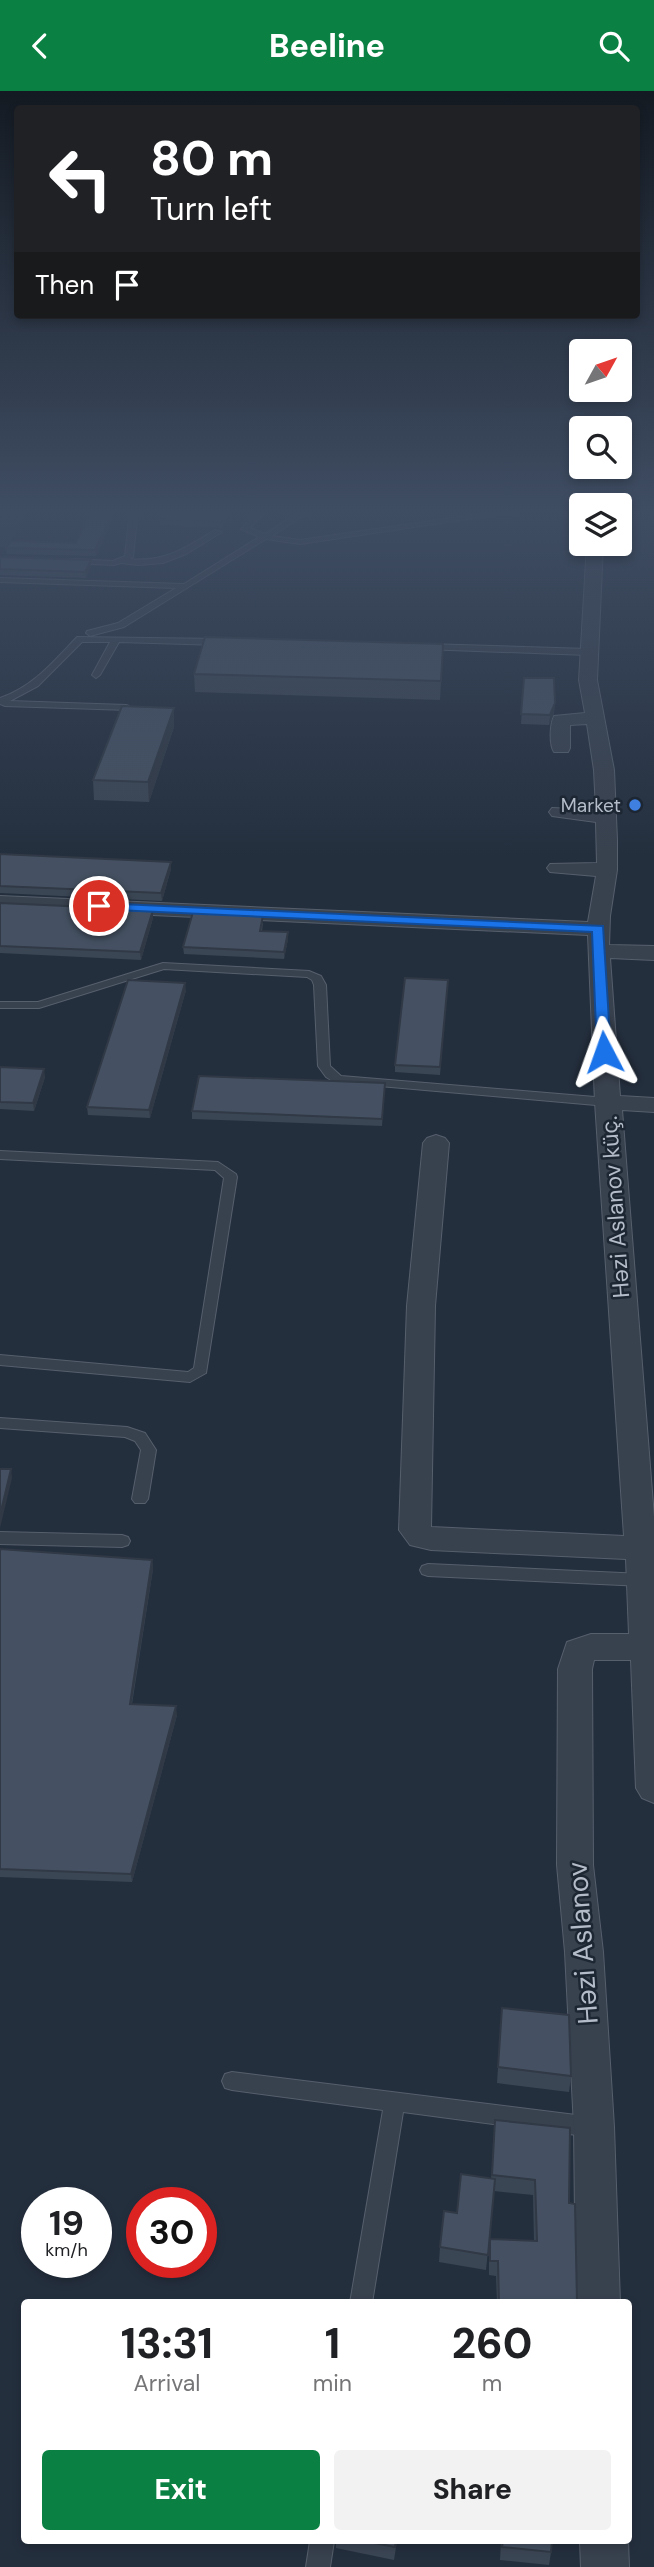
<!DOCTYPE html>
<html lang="en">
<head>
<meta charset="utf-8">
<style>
  :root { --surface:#fff; --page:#f2f2f2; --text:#202124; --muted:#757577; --accent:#0b8043 }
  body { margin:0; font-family:"DM Sans",sans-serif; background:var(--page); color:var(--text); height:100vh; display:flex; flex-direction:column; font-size:26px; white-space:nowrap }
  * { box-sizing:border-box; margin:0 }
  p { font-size:23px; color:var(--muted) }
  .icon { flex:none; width:38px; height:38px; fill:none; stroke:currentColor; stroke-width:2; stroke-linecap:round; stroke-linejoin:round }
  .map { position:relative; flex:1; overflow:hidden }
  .sheet { position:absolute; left:21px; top:2208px; width:611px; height:245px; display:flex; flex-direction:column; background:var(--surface); border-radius:7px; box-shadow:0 4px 10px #0003 }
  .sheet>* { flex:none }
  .hud { position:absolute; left:14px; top:14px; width:626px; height:214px; border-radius:7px; box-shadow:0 4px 10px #0003; background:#202124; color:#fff; overflow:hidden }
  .needle { width:46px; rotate:50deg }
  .buttons { position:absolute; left:569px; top:248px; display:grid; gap:14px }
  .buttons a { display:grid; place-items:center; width:63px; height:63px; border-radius:7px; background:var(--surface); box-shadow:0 4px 10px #0003; font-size:35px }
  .speed { position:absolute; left:21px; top:2096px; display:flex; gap:14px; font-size:35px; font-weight:700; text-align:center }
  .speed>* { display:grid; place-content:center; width:91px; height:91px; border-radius:50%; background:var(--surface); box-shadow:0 4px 10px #0003; line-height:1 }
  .speed small { font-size:18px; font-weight:400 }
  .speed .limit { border:10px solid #d22; background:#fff; color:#111 }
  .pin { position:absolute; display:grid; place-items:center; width:60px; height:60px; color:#fff; margin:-30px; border:4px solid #fff; border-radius:50%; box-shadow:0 2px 7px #0007 }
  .me { position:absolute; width:77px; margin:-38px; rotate:356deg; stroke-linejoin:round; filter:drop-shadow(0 0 5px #0008) }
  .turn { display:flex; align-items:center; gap:24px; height:147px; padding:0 21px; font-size:32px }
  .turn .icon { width:91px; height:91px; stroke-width:2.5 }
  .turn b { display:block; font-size:49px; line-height:60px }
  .then { display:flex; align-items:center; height:66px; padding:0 21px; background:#0003; gap:14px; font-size:26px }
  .eta { display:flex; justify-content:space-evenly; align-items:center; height:119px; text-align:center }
  .eta b { font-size:42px; font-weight:800; line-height:49px }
  .button { display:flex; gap:14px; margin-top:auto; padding:14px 21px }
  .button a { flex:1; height:80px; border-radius:7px; background:var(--accent); color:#fff; font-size:28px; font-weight:800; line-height:80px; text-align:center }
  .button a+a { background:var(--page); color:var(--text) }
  header { display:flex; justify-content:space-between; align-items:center; height:91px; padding:0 21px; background:var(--accent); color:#fff; font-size:32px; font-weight:800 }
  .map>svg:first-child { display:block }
</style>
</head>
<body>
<header><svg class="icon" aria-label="back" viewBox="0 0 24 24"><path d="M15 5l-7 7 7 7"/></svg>Beeline<svg class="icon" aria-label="search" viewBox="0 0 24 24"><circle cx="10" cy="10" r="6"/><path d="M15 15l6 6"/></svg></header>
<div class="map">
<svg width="654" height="2476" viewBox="0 0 654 2476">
  <rect width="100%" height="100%" fill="#242f3e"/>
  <path fill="#263c3f" d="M 0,418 L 30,418 L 8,456 L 0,456 Z"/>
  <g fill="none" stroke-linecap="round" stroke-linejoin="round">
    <defs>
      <path id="lane" d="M 130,418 L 138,418 L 133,466 L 130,468 C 164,472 187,456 215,439 L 222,441 L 186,463 L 163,472 L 138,474 L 121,472 L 114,474 L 69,472 L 68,470 L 72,468 L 113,470 L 125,465 Z
        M 260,418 L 268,418 L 250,437 L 265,443 L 304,418 L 313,418 L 272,445 L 300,449 L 513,418 L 535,418 L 300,453 L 266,448 L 124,536 L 90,545 L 86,542 L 87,540 L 118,532 L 176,497 L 0,491 L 0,487 L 184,493 L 259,446 L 241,438 Z
        M 77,546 L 220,548 L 224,551 L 220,554 L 119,551 L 100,584 L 96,587 L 92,584 L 110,551 L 82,551 L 38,595 L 10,610 L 126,614 L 129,615 L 129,619 L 5,615 L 0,613 L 0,607 C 33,596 54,570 77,546 Z
        M 426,553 L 588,558 L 592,561 L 588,564 L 423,558 L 423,554 Z
        M 163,872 L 309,880 L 321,885 L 326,894 L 330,975 L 341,985 L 607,1007 L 613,1011 L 607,1015 L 334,991 L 326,986 L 318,975 L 314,894 L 312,889 L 307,886 L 164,878 L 39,917 L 0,917 L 0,911 L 38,911 Z
        M 0,1060 L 218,1071 L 236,1083 L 237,1086 L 206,1282 L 190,1291 L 0,1274 L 0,1264 L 188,1281 L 194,1277 L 224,1087 L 215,1079 L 0,1068 Z
        M 0,1327 L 127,1336 L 145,1342 L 156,1359 L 148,1408 L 145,1412 L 135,1412 L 132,1408 L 141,1359 L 135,1350 L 125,1346 L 0,1337 Z
        M 0,1441 L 122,1444 L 128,1446 L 130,1450 L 128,1454 L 122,1456 L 0,1453 Z
        M 428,1473 L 643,1483 L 649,1485 L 651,1489 L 649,1493 L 643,1495 L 428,1485 L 422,1483 L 420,1479 L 422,1475 Z
        M 232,1981 L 592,2026 L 599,2029 L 602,2036 L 599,2043 L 592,2046 L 403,2021 L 372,2212 L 350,2212 L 383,2019 L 232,1999 L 225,1997 L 222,1990 L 225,1983 Z
        M 310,2450 L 334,2450 L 330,2476 L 306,2476 Z"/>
      <path id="street" d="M 587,453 L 603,453 L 597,589 L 614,679 L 617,749 L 617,779 L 610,825 L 609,854 L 654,855 L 654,869 L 610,867 L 620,1005 L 654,1007 L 654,1021 L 622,1019 L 654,1426 L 654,1712 L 642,1707 L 636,1697 L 631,1569 L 594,1569 L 592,1578 L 593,1774 L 603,1861 L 614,2036 L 620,2212 L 576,2212 L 574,2036 L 565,1861 L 557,1774 L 558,1578 L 567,1551 L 591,1543 L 629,1543 L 626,1468 L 431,1459 L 410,1454 L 399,1439 L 407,1215 L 423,1052 L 427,1047 L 436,1044 L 445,1047 L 449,1052 L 435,1215 L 431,1436 L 624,1445 L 595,1011 L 588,844 L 0,817 L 0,805 L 588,831 L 596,785 L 550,781 L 547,777 L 550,773 L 597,772 L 596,731 L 552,725 L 549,721 L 552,717 L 596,719 L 594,679 L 587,633 L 570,634 L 570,657 L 568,661 L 554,661 C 549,653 550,633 554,625 L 585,622 L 579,589 Z
        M 580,2450 L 628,2450 L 629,2476 L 581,2476 Z"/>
    </defs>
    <use href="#lane" stroke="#565f6c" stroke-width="2"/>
    <use href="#street" stroke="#565f6c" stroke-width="2"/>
    <use href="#lane" fill="#38414e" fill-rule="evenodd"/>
    <use href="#street" fill="#38414e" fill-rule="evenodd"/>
  </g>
  <path fill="#3b4654" d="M 92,418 L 117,418 L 96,465 L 7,463 L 6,457 L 76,452 Z
    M 230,418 L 222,437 L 160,434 L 160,428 Z
    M 0,469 L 91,475 L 86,487 L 0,484 Z
    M 443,553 L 440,609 L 195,601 L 194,583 Z
    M 524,587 L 555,612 L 554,622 L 549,634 L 521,633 Z
    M 174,636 L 149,711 L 94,709 L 93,689 Z
    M 0,763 L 171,778 L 162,810 L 0,802 Z
    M 0,812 L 153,819 L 153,827 L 141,869 L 0,862 Z
    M 263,832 L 262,840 L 288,848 L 284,868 L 184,863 L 183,856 Z
    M 448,889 L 440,984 L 395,981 L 395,974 Z
    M 186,899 L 150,1027 L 88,1024 L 87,1016 Z
    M 0,976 L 45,986 L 34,1020 L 0,1018 Z
    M 385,992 L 382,1035 L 192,1028 L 192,1020 Z
    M 0,1458 L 152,1469 L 153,1478 L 132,1613 L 177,1624 L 132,1791 L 0,1786 Z
    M 502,1917 L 571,1985 L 569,2001 L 497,1992 Z
    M 495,2029 L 569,2112 L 577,2212 L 497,2212 L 496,2185 L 489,2184 L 489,2162 L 490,2148 L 534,2150 L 533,2104 L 494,2100 L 486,2179 L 439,2171 L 440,2156 L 457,2122 L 491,2087 Z
    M 336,2450 L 397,2450 L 394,2469 L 336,2457 Z
    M 501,2450 L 552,2450 L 551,2461 L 549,2474 L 500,2469 Z"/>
  <path fill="#303945" d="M 114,418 L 117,418 L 96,465 L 95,459 Z
    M 227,418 L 230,418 L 222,437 L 222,431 Z
    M 91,469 L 91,475 L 86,487 L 85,481 Z
    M 555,612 L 554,622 L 549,634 L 550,624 Z
    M 174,617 L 174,636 L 149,711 L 148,691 Z
    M 171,771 L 171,778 L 162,810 L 161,802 Z
    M 153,819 L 153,827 L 141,869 L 140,861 Z
    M 288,841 L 288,848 L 284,868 L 284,861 Z
    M 185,892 L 186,899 L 150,1027 L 149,1019 Z
    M 44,978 L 45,986 L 34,1020 L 33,1012 Z
    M 11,1378 L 12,1387 L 0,1437 L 0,1424 Z
    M 152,1469 L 153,1478 L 130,1621 L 130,1613 Z
    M 176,1615 L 177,1624 L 132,1791 L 131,1783 Z"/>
  <path fill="#455162" stroke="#303945" stroke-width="2" d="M 92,418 L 114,418 L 95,459 L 6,457 L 11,450 L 76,452 Z
    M 164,418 L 227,418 L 222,431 L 160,428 Z
    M 1,466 L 91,469 L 85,481 L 0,478 L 0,469 Z
    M 205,546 L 443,553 L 441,590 L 194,583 Z
    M 524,587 L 554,587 L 555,612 L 550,624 L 521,623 Z
    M 122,615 L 174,617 L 148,691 L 93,689 Z
    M 0,763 L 171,771 L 161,802 L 0,795 Z
    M 0,812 L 153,819 L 140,861 L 0,855 Z
    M 193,821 L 263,824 L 260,840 L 288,841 L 284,861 L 183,856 Z
    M 405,887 L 448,889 L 440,976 L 395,974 Z
    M 128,889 L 185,892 L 149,1019 L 87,1016 Z
    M 0,976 L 44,978 L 33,1012 L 0,1011 Z
    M 199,985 L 385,992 L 382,1028 L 192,1020 Z
    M 0,1378 L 11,1378 L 0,1424 Z
    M 0,1458 L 152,1469 L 130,1613 L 176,1615 L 131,1783 L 0,1778 Z
    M 502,1917 L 569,1924 L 571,1985 L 498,1976 Z
    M 495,2029 L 570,2037 L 569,2112 L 575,2113 L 577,2212 L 499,2212 L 498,2170 L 490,2170 L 490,2148 L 537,2150 L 535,2089 L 492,2084 Z
    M 461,2083 L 495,2088 L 488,2164 L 440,2156 L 444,2120 L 457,2122 Z
    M 365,2450 L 396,2450 L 395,2456 Z
    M 503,2450 L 552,2450 L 551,2461 L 502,2456 Z"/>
  <linearGradient id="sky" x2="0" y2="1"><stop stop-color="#141a22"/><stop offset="0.55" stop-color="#3f4d63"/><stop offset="1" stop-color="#3f4d63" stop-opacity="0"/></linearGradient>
  <rect width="654" height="765" fill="url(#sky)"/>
  <path fill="#1a73e8" stroke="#114b97" stroke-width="2" d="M 99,812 L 603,835 L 611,961 L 604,965 L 597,961 L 592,841 L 94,818 L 94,813 Z"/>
  <circle fill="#3f7fe0" stroke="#1d2633" stroke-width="2.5" cx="635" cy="714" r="7"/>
  <g text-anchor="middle" stroke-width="5" stroke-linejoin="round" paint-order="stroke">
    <g font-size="19" fill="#b4bcc9" stroke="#1d2633" text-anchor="end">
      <text x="621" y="721">Market</text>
    </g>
    <g font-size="23" fill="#b4bcc9" stroke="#1d2633">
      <text transform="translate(615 1116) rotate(-94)" y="8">Həzi Aslanov küç.</text>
    </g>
    <g font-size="28" fill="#b4bcc9" stroke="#1d2633">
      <text transform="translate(582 1852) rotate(-94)" y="10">Həzi Aslanov</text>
    </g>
  </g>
</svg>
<div class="buttons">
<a><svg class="needle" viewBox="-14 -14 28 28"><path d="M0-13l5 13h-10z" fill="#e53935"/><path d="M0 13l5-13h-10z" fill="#757577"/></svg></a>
<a><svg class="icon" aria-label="search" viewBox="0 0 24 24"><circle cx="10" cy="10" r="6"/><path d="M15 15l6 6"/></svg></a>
<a><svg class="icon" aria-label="layers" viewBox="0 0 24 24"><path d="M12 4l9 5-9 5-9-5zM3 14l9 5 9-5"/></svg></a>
</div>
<div class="speed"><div>19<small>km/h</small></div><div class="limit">30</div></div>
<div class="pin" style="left:99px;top:815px;background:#d93025"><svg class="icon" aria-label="arrive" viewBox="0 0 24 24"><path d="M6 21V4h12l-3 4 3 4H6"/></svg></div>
<svg class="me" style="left:604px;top:961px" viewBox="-20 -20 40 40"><path d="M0-17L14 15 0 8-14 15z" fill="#1a73e8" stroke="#fff" stroke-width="4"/></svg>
<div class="hud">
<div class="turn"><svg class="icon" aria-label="left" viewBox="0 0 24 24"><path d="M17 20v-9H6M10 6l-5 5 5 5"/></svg><div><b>80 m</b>Turn left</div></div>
<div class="then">Then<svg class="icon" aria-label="arrive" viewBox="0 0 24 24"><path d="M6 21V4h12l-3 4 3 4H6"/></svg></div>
</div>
<section class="sheet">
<div class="eta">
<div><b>13:31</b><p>Arrival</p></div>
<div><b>1</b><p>min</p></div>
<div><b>260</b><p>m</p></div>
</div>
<div class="button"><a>Exit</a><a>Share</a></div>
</section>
</div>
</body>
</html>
